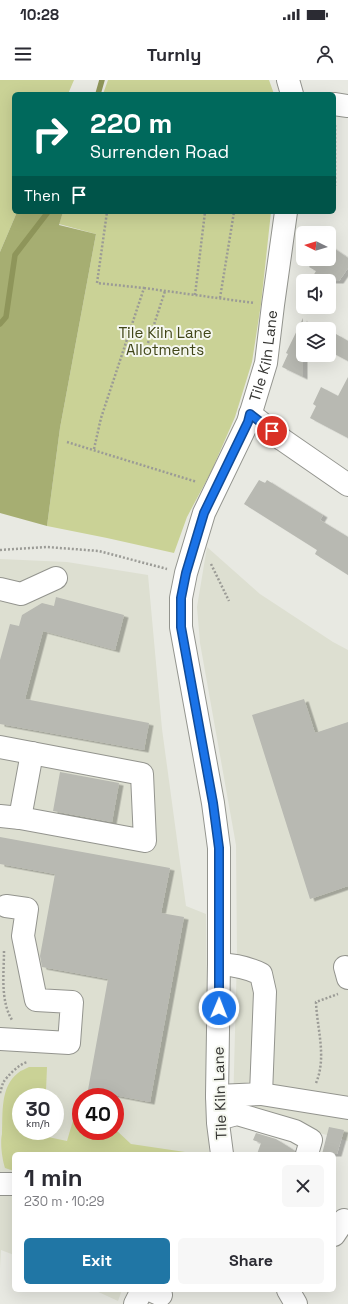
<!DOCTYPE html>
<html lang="en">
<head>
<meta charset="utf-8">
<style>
  :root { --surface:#fff; --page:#f7f7f7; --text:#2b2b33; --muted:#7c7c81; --accent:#2076a5 }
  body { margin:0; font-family:"Space Grotesk",sans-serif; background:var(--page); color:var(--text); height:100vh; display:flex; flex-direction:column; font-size:15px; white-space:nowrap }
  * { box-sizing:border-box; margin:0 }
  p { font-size:13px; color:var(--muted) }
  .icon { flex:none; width:22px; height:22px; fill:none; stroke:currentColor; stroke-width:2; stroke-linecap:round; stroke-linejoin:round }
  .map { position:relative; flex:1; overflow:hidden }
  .details { position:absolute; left:12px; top:1072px; width:324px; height:140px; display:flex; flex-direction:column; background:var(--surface); border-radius:6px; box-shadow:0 4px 16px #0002 }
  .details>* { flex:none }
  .hud { position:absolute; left:12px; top:12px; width:324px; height:122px; border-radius:6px; box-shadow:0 4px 16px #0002; background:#00695c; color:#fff; overflow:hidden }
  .needle { width:26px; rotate:275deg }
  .buttons { position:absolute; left:296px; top:146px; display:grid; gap:8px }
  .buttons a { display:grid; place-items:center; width:40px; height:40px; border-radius:6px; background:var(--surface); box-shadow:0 4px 16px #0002; font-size:20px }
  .speed { position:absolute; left:12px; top:1008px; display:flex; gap:8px; font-size:20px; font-weight:700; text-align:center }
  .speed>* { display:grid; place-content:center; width:52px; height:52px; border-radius:50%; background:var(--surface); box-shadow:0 4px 16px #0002; line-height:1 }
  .speed small { font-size:10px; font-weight:400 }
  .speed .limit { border:6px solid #d22; background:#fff; color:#111 }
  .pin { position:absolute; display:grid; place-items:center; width:34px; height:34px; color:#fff; margin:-17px; border:2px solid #fff; border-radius:50%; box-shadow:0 1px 4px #0007 }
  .me { position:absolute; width:44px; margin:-22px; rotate:1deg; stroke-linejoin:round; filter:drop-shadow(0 0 3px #0008) }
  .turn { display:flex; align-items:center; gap:14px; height:84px; padding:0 12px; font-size:18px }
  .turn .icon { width:52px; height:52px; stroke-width:2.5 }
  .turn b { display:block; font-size:28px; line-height:34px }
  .then { display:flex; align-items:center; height:38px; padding:0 12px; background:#0003; gap:8px; font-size:15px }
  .round { display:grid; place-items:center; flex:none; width:42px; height:42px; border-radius:6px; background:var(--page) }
  .headline { display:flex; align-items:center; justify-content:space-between; height:68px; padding:0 12px }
  h1 { font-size:24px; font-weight:700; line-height:30px }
  .cta { display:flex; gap:8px; margin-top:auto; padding:8px 12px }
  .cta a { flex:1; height:46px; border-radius:6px; background:var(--accent); color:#fff; font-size:16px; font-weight:700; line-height:46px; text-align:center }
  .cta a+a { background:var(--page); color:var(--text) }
  .status { display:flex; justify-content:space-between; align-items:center; height:28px; padding:0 20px; background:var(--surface); direction:ltr }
  .status svg { height:11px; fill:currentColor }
  header { display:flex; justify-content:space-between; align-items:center; height:52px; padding:0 12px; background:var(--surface); font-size:18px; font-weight:700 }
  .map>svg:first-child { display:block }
</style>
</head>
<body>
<div class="status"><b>10:28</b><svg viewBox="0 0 49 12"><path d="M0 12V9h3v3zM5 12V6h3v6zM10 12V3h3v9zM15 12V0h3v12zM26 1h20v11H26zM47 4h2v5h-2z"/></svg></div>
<header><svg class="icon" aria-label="menu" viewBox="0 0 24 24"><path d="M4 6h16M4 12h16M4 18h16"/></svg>Turnly<svg class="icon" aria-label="person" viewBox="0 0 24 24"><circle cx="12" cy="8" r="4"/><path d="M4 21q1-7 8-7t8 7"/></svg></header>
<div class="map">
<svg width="348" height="1224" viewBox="0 0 348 1224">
  <defs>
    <filter id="shadow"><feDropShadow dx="4.5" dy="2.5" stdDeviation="0" flood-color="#0004"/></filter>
  </defs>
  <rect width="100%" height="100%" fill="#e8e9e2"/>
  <path fill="#dddfd1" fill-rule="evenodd" d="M 207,467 L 260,514 L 333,562 L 348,570 L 348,1061 L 233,1029 L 237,875 L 236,765 L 200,563 L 197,527 Z
    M 0,479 L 67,482 L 148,495 L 162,649 L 186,826 L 206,834 L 209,1074 L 14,1074 L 14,1175 L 1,1170 L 0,1188 ZM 21,1017 L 55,1017 L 55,1051 L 21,1051 ZM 81,1017 L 115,1017 L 115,1051 L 81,1051 Z
    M 94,1210 L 122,1210 L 118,1221 Z"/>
  <path fill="#cad296" d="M 0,0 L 74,0 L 68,14 L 14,14 L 14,132 L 17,132 L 0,172 Z
    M 108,0 L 269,0 L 274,14 L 103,14 Z
    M 63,132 L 271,132 L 261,224 L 252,282 L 235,337 L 211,392 L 187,437 L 174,473 L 107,458 L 47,446 L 60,348 L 96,154 L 59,144 Z
    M 29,987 L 47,987 L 46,1011 L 34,1011 L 33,1017 L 21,1017 L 21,1051 L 29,1051 L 29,1053 L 67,1061 L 74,1037 L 81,1039 L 81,1051 L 115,1051 L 115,1049 L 131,1064 L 185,1072 L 184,1074 L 14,1074 L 14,1091 L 5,1088 C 2,1078 0,1063 2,1054 C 3,1033 0,1007 18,993 C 21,990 26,989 29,987 Z"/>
  <path fill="#a6ae72" d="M 17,132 L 63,132 L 59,145 L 96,154 L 60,348 L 47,446 L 0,433 L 0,172 Z"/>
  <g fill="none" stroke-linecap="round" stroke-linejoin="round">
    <path stroke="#8e955a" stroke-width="5.5" d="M 98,14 L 102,0
      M 0,244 L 6,237 L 15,175 L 48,132"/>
  </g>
  <path fill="#b8b9b2" filter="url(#shadow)" d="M 329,165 L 348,178 L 348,188 L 339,201 L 310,201 L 316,191 L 309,187 L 315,179 L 329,179 Z
    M 303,238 L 303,297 L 282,287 L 288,274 L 286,273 Z
    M 336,254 L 348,261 L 348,281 L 329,271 L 329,268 Z
    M 348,297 L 348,358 L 310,338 L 316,326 L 313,324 L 321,307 L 338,316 Z
    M 259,400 L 265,403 L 267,400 L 323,435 L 320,440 L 348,457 L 348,495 L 315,474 L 317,470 L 244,424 Z
    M 56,517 L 124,535 L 115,570 L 43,551 L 25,619 L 149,643 L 144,670 L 0,644 L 0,580 L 10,544 L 19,546 L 22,535 L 42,523 L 54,526 Z
    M 304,619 L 315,653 L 348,642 L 348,806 L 310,819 L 252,635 Z
    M 60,692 L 119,703 L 112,742 L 53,731 Z
    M 0,757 L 170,788 L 161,833 L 184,837 L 150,1022 L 88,1010 L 108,899 L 42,887 L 40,876 L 55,794 L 0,784 Z
    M 329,1047 L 344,1050 L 337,1074 L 322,1074 Z
    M 256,1053 L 276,1059 L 295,1071 L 295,1074 L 257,1074 L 261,1063 L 253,1060 Z"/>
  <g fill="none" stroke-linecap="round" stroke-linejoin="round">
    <defs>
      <g id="minor">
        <path d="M 288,0 L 292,14"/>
        <path d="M 334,24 L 348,26"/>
        <path d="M 250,334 L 283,360 L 348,405"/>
        <path d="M 0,509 L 21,514 L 56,498"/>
        <path d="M 0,667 L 142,694 L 145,761 L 20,738 L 0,736"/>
        <path d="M 20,738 L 32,673"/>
        <path d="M 345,887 L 348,898"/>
        <path d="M 0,959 L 69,963 L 72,922 L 36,920 L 23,856 L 27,829 L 6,826"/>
        <path d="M 261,1014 L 348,1028"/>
        <path d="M 217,1016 L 261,1014 L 265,912 L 261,894 C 247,887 235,885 219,884"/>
        <path d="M 218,1039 L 237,1034 L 295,1051 L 311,1060 L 307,1074"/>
        <path id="s1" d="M 222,1074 L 218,1043 L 217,1016 L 219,884 L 219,768 L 213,723 L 181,547 L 181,518 L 186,493 L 204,433 L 248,342 L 266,283 L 273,225 L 286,132"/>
        <path d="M 0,1104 L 14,1104"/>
        <path d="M 334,1155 L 344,1140"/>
        <path d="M 150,1210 L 161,1215"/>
        <path d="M 288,1210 L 296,1224"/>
        <path d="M 135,1224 L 142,1210"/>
      </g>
    </defs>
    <use href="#minor" stroke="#93948e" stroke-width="24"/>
    <path stroke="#9b9b96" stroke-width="2.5" stroke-dasharray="2 2" stroke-linecap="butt" d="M 335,45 L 335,106
      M 144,208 L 254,223
      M 195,215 L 205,132
      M 220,218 L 234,132
      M 148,263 L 165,211
      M 67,362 L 197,402
      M 94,369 L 101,338 L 144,208 L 97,203 L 107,132
      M 0,470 L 47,467 L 99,471 L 167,489
      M 211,484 L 229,521
      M 4,871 C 4,893 0,920 12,940
      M 316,1003 C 327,977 317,949 316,922 L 338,914
      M 0,1013 C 1,1010 2,1006 3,1003 C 7,996 20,983 28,982"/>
    <use href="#minor" stroke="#fff" stroke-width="22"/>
  </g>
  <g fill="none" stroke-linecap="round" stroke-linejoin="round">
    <defs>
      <path id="route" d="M 219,928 L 219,768 L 213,723 L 181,547 L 181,518 L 186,493 L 204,433 L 248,342 L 250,334 L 272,351"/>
    </defs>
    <use href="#route" stroke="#114b97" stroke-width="10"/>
    <use href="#route" stroke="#1a73e8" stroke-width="7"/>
  </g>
  <g text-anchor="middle" stroke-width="4" stroke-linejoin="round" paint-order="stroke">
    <g font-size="15" fill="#414618" stroke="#f5f7ef">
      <text x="165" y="258">Tile Kiln Lane<tspan x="165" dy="17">Allotments</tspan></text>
    </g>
    <g font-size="15" fill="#363633" stroke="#f5f7ef">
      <text dy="5" stroke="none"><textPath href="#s1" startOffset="817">Tile Kiln Lane</textPath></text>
      <text transform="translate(220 1013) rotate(-92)" y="5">Tile Kiln Lane</text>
    </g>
  </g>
</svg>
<div class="buttons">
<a><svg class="needle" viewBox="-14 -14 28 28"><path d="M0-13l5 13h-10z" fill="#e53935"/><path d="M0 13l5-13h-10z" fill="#7c7c81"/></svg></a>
<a><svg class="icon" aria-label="sound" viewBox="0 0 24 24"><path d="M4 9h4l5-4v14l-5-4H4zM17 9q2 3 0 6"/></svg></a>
<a><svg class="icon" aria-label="layers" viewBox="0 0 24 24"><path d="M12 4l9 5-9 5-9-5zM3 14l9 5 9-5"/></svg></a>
</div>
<div class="speed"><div>30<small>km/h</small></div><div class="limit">40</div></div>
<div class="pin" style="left:272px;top:351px;background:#d93025"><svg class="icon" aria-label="arrive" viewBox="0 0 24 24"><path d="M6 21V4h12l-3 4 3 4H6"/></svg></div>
<svg class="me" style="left:219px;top:928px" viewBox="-20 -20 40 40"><circle r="17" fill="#1a73e8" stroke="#fff" stroke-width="3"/><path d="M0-11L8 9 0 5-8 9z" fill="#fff"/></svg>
<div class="hud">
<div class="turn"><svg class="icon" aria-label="right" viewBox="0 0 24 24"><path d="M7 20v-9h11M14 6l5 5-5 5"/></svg><div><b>220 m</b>Surrenden Road</div></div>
<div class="then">Then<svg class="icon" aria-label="arrive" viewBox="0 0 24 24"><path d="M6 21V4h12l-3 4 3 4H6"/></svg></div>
</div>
<section class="details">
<div class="headline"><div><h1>1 min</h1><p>230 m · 10:29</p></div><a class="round"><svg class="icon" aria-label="close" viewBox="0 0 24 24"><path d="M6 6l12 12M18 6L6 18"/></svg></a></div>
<div class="cta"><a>Exit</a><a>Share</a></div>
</section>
</div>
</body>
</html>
